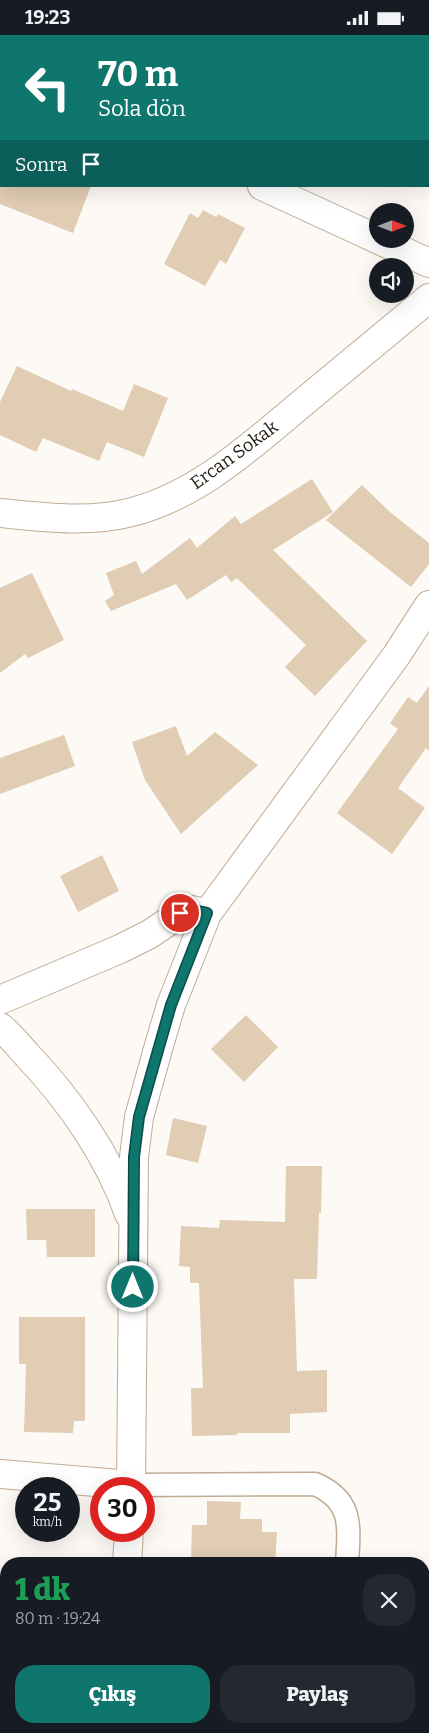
<!DOCTYPE html>
<html lang="tr">
<head>
<meta charset="utf-8">
<style>
  :root { --surface:#171b24; --page:#242831; --text:#f1f3f6; --muted:#9ea1a6; --accent:#0f766e }
  body { margin:0; font-family:Bitter,serif; background:var(--page); color:var(--text); height:100vh; display:flex; flex-direction:column; font-size:19px; white-space:nowrap }
  * { box-sizing:border-box; margin:0 }
  p { font-size:16px; color:var(--muted) }
  .icon { flex:none; width:28px; height:28px; fill:none; stroke:currentColor; stroke-width:2; stroke-linecap:round; stroke-linejoin:round }
  .map { position:relative; flex:1; overflow:hidden }
  .details { position:absolute; left:0px; top:1522px; width:430px; height:176px; display:flex; flex-direction:column; background:var(--surface); border-radius:20px 20px 0 0; box-shadow:0 5px 20px #0002 }
  .details>* { flex:none }
  .guide { position:absolute; left:0px; top:0px; width:430px; height:152px; box-shadow:0 5px 20px #0002; background:#0f766e; color:#fff; overflow:hidden }
  .needle { width:32px; rotate:90deg }
  .controls { position:absolute; left:369px; top:168px; display:grid; gap:10px }
  .controls a { display:grid; place-items:center; width:45px; height:45px; border-radius:50%; background:var(--surface); box-shadow:0 5px 20px #0002; font-size:25px }
  .speed { position:absolute; left:15px; top:1442px; display:flex; gap:10px; font-size:25px; font-weight:700; text-align:center }
  .speed>* { display:grid; place-content:center; width:65px; height:65px; border-radius:50%; background:var(--surface); box-shadow:0 5px 20px #0002; line-height:1 }
  .speed small { font-size:12px; font-weight:400 }
  .speed .limit { border:8px solid #d22; background:#fff; color:#111 }
  .pin { position:absolute; display:grid; place-items:center; width:42px; height:42px; color:#fff; margin:-21px; border:2px solid #fff; border-radius:50%; box-shadow:0 1px 5px #0007 }
  .me { position:absolute; width:55px; margin:-28px; rotate:0deg; stroke-linejoin:round; filter:drop-shadow(0 0 4px #0008) }
  .turn { display:flex; align-items:center; gap:18px; height:105px; padding:0 15px; font-size:22px }
  .turn .icon { width:65px; height:65px; stroke-width:2.5 }
  .turn b { display:block; font-size:35px; line-height:42px }
  .then { display:flex; align-items:center; height:48px; padding:0 15px; background:#0003; gap:10px; font-size:19px }
  .round { display:grid; place-items:center; flex:none; width:52px; height:52px; border-radius:20px; background:var(--page) }
  .head { display:flex; align-items:center; justify-content:space-between; height:85px; padding:0 15px }
  h1 { font-size:30px; font-weight:800; line-height:38px; color:#1e9e55 }
  .button { display:flex; gap:10px; margin-top:auto; padding:10px 15px }
  .button a { flex:1; height:58px; border-radius:20px; background:var(--accent); color:#fff; font-size:20px; font-weight:800; line-height:58px; text-align:center }
  .button a+a { background:var(--page); color:var(--text) }
  .status { display:flex; justify-content:space-between; align-items:center; height:35px; padding:0 25px; background:var(--surface); direction:ltr }
  .status svg { height:14px; fill:currentColor }
  .map>svg:first-child { display:block }
</style>
</head>
<body>
<div class="status"><b>19:23</b><svg viewBox="0 0 49 12"><path d="M0 12V9h3v3zM5 12V6h3v6zM10 12V3h3v9zM15 12V0h3v12zM26 1h20v11H26zM47 4h2v5h-2z"/></svg></div>
<div class="map">
<svg width="429" height="1698" viewBox="0 0 429 1698">
  <rect width="100%" height="100%" fill="#fdf9f4"/>
  <path fill="#e1ccb4" d="M 0,151 L 91,151 L 73,198 L 0,169 Z
    M 203,175 L 216,182 L 218,179 L 245,193 L 226,229 L 220,225 L 205,251 L 164,229 L 190,178 L 198,183 Z
    M 17,331 L 71,356 L 72,354 L 123,376 L 134,349 L 168,363 L 144,422 L 107,407 L 99,426 L 43,403 L 36,417 L 0,400 L 0,367 Z
    M 312,444 L 333,477 L 273,515 L 367,606 L 315,661 L 285,632 L 306,610 L 237,543 L 231,547 L 226,540 L 187,565 L 176,549 L 111,576 L 105,566 L 114,560 L 106,538 L 136,526 L 142,539 L 190,503 L 197,513 L 235,481 L 241,489 Z
    M 362,450 L 390,477 L 429,508 L 429,529 L 411,552 L 326,485 Z
    M 32,538 L 64,605 L 28,623 L 25,619 L 0,638 L 0,553 Z
    M 429,651 L 429,716 L 426,713 L 398,753 L 425,773 L 392,819 L 337,778 L 398,694 L 390,688 L 408,662 L 417,668 Z
    M 176,691 L 187,721 L 215,697 L 258,730 L 181,799 L 145,745 L 132,707 Z
    M 64,700 L 75,731 L 0,759 L 0,723 Z
    M 102,820 L 119,856 L 78,877 L 60,841 Z
    M 246,980 L 278,1012 L 244,1047 L 211,1014 Z
    M 173,1083 L 207,1091 L 198,1128 L 166,1120 Z
    M 286,1131 L 322,1131 L 321,1178 L 319,1178 L 317,1244 L 294,1244 L 297,1336 L 327,1335 L 327,1377 L 290,1379 L 290,1398 L 237,1398 L 237,1400 L 192,1401 L 191,1353 L 203,1353 L 199,1248 L 190,1248 L 190,1232 L 179,1231 L 181,1191 L 219,1193 L 220,1185 L 285,1187 Z
    M 26,1174 L 95,1174 L 95,1222 L 47,1222 L 46,1205 L 27,1205 Z
    M 19,1282 L 85,1282 L 85,1386 L 74,1386 L 73,1398 L 24,1397 L 26,1329 L 19,1329 Z
    M 207,1466 L 241,1467 L 240,1484 L 262,1484 L 262,1497 L 277,1497 L 275,1529 L 191,1529 L 192,1490 L 207,1490 Z"/>
  <g fill="none" stroke-linecap="round" stroke-linejoin="round">
    <defs>
      <path id="service" d="M 131,1450 L 315,1449 C 354,1466 349,1492 347,1529
        M 339,1698 L 339,1692"/>
      <path id="minor" d="M 0,31 L 1,31
        M 262,151 L 429,228
        M 0,478 C 42,482 87,488 128,478 C 197,462 253,409 306,365 C 347,331 388,297 429,263
        M 0,965 L 120,914 L 150,899 L 181,878 L 192,875 L 207,879
        M 0,992 C 10,1000 18,1010 27,1020 C 69,1064 109,1121 129,1179
        M 0,1439 L 131,1450
        M 131,1454 L 134,1122 L 139,1082 L 158,1014 L 171,970 L 207,879 L 396,621 L 429,570
        M 127,1529 L 129,1496
        M 102,1698 L 103,1692"/>
    </defs>
    <use href="#service" stroke="#c0ac94" stroke-width="25"/>
    <use href="#minor" stroke="#c0ac94" stroke-width="30"/>
    <use href="#service" stroke="#fff" stroke-width="22"/>
    <use href="#minor" stroke="#fff" stroke-width="28"/>
  </g>
  <g fill="none" stroke-linecap="round" stroke-linejoin="round">
    <defs>
      <path id="route" d="M 133,1252 L 134,1122 L 139,1082 L 171,970 L 207,878 L 192,875 L 180,878"/>
    </defs>
    <use href="#route" stroke="#0a4d48" stroke-width="12"/>
    <use href="#route" stroke="#0f766e" stroke-width="9"/>
  </g>
  <g text-anchor="middle" stroke-width="4" stroke-linejoin="round" paint-order="stroke">
    <g font-size="18" fill="#231b12" stroke="#fff">
      <text transform="translate(234 420) rotate(-36)" y="6">Ercan Sokak</text>
    </g>
  </g>
</svg>
<div class="controls">
<a><svg class="needle" viewBox="-14 -14 28 28"><path d="M0-13l5 13h-10z" fill="#e53935"/><path d="M0 13l5-13h-10z" fill="#9ea1a6"/></svg></a>
<a><svg class="icon" aria-label="sound" viewBox="0 0 24 24"><path d="M4 9h4l5-4v14l-5-4H4zM17 9q2 3 0 6"/></svg></a>
</div>
<div class="speed"><div>25<small>km/h</small></div><div class="limit">30</div></div>
<div class="pin" style="left:180px;top:878px;background:#d93025"><svg class="icon" aria-label="arrive" viewBox="0 0 24 24"><path d="M6 21V4h12l-3 4 3 4H6"/></svg></div>
<svg class="me" style="left:133px;top:1252px" viewBox="-20 -20 40 40"><circle r="17" fill="#0f766e" stroke="#fff" stroke-width="3"/><path d="M0-11L8 9 0 5-8 9z" fill="#fff"/></svg>
<div class="guide">
<div class="turn"><svg class="icon" aria-label="left" viewBox="0 0 24 24"><path d="M17 20v-9H6M10 6l-5 5 5 5"/></svg><div><b>70 m</b>Sola dön</div></div>
<div class="then">Sonra<svg class="icon" aria-label="arrive" viewBox="0 0 24 24"><path d="M6 21V4h12l-3 4 3 4H6"/></svg></div>
</div>
<section class="details">
<div class="head"><div><h1>1 dk</h1><p>80 m · 19:24</p></div><a class="round"><svg class="icon" aria-label="close" viewBox="0 0 24 24"><path d="M6 6l12 12M18 6L6 18"/></svg></a></div>
<div class="button"><a>Çıkış</a><a>Paylaş</a></div>
</section>
</div>
</body>
</html>
